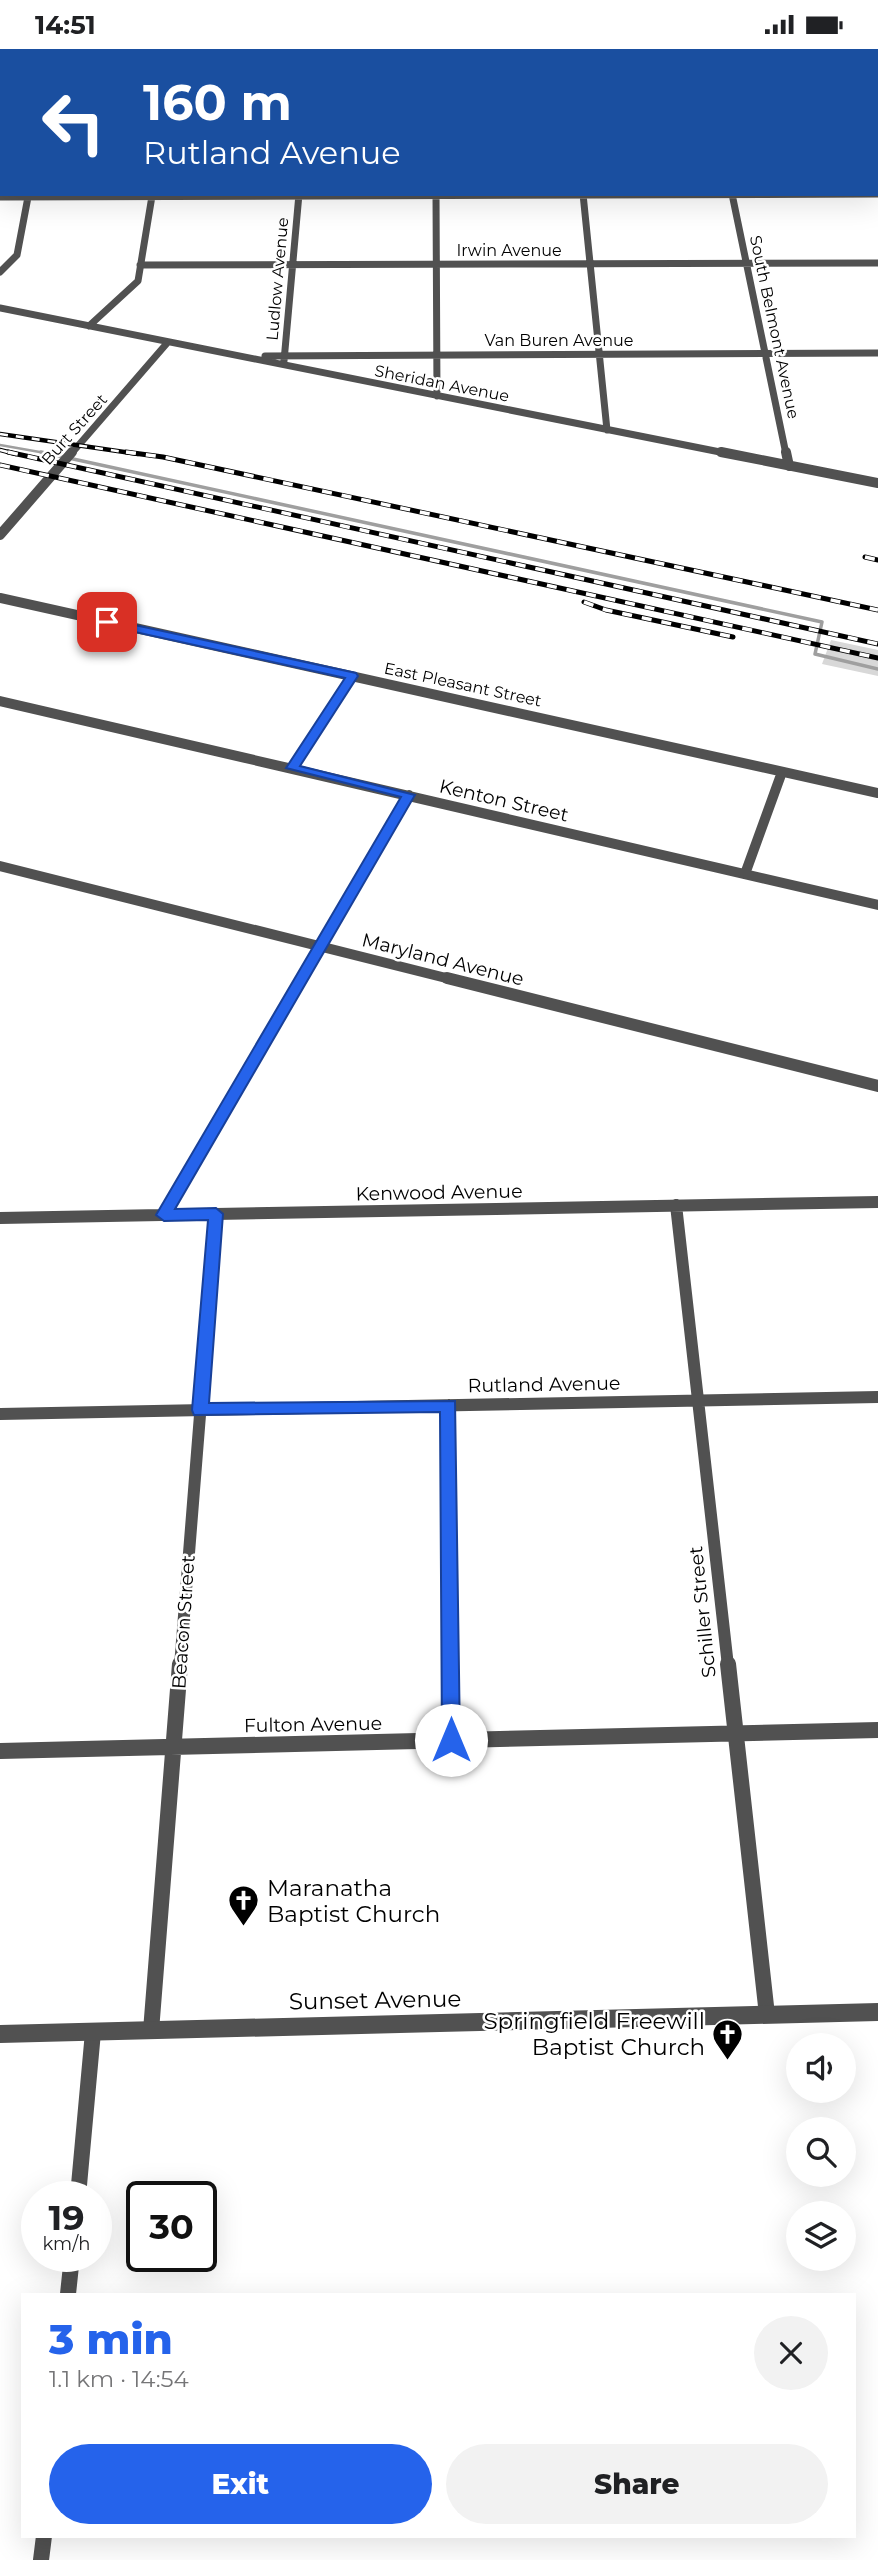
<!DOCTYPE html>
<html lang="en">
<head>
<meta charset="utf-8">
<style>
  :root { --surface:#fff; --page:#f2f2f2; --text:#202124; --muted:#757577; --accent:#2563eb }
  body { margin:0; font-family:Montserrat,sans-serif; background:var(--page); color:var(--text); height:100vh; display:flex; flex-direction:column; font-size:26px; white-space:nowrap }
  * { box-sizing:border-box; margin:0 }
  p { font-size:23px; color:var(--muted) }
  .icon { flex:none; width:38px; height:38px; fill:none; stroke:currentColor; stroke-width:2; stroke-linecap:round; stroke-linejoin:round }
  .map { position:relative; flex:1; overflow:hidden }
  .sheet { position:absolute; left:21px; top:2244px; width:835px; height:245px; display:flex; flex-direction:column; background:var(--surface); border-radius:0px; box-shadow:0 7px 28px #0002 }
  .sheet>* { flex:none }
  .hud { position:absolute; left:0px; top:0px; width:878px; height:147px; box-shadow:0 7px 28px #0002; background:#1a4fa0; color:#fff; overflow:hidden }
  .tools { position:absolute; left:786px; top:1984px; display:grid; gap:14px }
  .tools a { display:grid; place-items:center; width:70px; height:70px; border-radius:50%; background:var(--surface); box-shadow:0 7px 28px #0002; font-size:35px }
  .speed { position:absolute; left:21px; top:2132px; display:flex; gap:14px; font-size:35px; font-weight:700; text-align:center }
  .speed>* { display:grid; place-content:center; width:91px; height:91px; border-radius:50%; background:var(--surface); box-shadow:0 7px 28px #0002; line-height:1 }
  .speed small { font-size:18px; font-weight:400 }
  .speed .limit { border:4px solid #111; border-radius:10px; background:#fff; color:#111 }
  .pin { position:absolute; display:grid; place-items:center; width:60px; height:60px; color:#fff; margin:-30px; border-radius:14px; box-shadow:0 4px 10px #0006 }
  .me { position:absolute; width:77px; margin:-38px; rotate:0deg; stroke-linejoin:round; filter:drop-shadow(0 0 5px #0008) }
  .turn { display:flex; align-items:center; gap:24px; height:147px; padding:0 28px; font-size:32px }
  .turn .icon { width:91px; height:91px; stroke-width:2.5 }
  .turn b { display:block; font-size:49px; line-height:60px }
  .round { display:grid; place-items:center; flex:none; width:74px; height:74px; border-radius:37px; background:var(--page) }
  .head { display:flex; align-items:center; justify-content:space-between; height:119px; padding:0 28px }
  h1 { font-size:42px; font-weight:800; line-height:52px; color:var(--accent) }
  .action { display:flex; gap:14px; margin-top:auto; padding:14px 28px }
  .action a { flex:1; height:80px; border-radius:42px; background:var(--accent); color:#fff; font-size:28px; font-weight:800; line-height:80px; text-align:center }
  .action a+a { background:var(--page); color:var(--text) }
  .status { display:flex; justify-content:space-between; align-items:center; height:49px; padding:0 35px; background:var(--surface); direction:ltr }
  .status svg { height:19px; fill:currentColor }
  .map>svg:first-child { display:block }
</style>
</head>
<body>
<div class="status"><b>14:51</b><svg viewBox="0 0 49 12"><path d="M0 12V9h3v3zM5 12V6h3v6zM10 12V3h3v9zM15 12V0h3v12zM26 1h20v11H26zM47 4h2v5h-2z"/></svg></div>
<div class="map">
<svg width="878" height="2511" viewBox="0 0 878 2511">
  <rect width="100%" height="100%" fill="#fff"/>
  <path fill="#d8d8d8" d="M 831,591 L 878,601 L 878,627 L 822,615 Z"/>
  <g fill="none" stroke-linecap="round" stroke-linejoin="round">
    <path stroke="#9f9f9f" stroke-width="2.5" d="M 0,396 L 51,405"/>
    <path stroke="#9f9f9f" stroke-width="3.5" d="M 41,403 L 822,573 L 815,605 L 878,620"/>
    <path stroke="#515151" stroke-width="7" d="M 877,128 L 878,132
      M 436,145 L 437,347
      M 583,145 L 607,381
      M 732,145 L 786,405
      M 0,148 L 878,145
      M 140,216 L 878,214
      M 0,223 L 17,206 L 28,148
      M 0,259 L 730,405
      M 89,277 L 138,232 L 152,147
      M 265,307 L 878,304
      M 284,312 L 299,145
      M 71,405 L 168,293"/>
    <path stroke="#515151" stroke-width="10" d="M 721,403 L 878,434
      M 786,403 L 789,417
      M 0,486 L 72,403
      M 0,549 L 878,744
      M 0,652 L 878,856
      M 293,719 L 352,627
      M 0,817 L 454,931
      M 745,825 L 782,723
      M 301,931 L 409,746"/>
    <path stroke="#515151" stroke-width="12" d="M 447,929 L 878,1037
      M 676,1156 L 728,1617
      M 164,1166 L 302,929
      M 0,1169 L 878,1153
      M 449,1356 L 451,1617
      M 0,1365 L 878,1348
      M 180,1617 L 216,1165"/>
    <path stroke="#515151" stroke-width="16" d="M 451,1615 L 451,1691
      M 728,1615 L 767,1966
      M 0,1702 L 878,1681
      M 151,1982 L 180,1615
      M 78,2147 L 93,1983
      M 68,2245 L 72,2207
      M 41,2511 L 44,2487"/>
    <path fill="#515151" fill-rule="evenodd" d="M 878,1954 L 878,1972 L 0,1994 L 0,1976 Z"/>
    <defs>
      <path id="rail-far1" d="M 0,385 L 138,405
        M 0,401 L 16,405"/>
      <path id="rail" d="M 8,403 L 878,595
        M 126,403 L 163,408 L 878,561
        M 0,416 L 878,609
        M 865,508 L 878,511
        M 584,553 L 606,561 L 733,588"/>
    </defs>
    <use href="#rail-far1" stroke="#000" stroke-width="4.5"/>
    <use href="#rail" stroke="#000" stroke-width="5"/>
    <use href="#rail-far1" stroke="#fff" stroke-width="2.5" stroke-dasharray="8" stroke-linecap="butt"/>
    <use href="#rail" stroke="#fff" stroke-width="3.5" stroke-dasharray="10" stroke-linecap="butt"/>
  </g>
  <path fill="#2563eb" stroke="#184099" stroke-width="2" d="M 107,570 L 356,624 L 358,627 L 300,717 L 415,746 L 175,1160 L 216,1159 L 223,1165 L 209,1354 L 455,1352 L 460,1691 L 458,1697 L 451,1699 L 444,1697 L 442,1691 L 440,1363 L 194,1366 L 192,1361 L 208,1171 L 164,1172 L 156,1166 L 401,748 L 286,719 L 345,629 L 103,576 L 103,571 Z"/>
  <defs>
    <symbol id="church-pin" viewBox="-11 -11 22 30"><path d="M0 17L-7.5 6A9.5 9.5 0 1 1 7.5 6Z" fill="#000" stroke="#fff"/><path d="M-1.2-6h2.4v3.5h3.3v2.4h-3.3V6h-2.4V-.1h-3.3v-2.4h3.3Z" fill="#fff"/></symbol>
  </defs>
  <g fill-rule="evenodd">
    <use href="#church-pin" x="226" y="1834" width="35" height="47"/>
    <use href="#church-pin" x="710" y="1968" width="35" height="47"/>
  </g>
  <g text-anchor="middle" stroke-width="5" stroke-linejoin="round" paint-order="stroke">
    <g font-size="16" fill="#000" stroke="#fff">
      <text x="509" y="207">Irwin Avenue</text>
      <text transform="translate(277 230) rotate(-85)" y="6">Ludlow Avenue</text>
      <text transform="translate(775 278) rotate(78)" y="6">South Belmont Avenue</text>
      <text x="559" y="297">Van Buren Avenue</text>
      <text transform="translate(442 334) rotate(11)" y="6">Sheridan Avenue</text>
      <text transform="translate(74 380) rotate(-48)" y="6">Burt Street</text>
      <text transform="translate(463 635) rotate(12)" y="6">East Pleasant Street</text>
    </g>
    <g font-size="19" fill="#000" stroke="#fff">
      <text transform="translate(504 751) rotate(13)" y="7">Kenton Street</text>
      <text transform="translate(443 910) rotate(14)" y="7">Maryland Avenue</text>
      <text transform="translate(439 1143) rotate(-1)" y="7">Kenwood Avenue</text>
      <text transform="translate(544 1335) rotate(-1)" y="7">Rutland Avenue</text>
      <text transform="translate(702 1563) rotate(-96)" y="7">Schiller Street</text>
      <text transform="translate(183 1573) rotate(-86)" y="7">Beacon Street</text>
      <text transform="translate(313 1675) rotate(-1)" y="7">Fulton Avenue</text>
    </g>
    <g font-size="23" fill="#000" stroke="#fff" text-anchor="start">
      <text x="267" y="1847">Maranatha<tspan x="267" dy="26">Baptist Church</tspan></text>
      <text x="705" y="1980" text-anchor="end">Springfield Freewill<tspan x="705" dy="26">Baptist Church</tspan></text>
    </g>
    <g font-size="23" fill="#000" stroke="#fff">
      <text transform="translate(375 1951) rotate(-1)" y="8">Sunset Avenue</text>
    </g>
  </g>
</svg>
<div class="tools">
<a><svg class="icon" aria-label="sound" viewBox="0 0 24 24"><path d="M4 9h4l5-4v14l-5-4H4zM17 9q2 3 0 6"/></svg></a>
<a><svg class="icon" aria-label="search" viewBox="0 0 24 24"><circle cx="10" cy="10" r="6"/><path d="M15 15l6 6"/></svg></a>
<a><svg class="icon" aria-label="layers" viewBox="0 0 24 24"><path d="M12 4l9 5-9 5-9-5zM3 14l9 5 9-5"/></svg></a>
</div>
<div class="speed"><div>19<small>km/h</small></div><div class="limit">30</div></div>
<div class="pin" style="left:107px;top:573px;background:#d93025"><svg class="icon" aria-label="arrive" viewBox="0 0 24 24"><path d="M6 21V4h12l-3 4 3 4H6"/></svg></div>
<svg class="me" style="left:451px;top:1691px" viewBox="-20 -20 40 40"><circle r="19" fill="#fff"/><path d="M0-13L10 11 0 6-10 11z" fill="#2563eb"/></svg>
<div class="hud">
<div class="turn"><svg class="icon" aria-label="left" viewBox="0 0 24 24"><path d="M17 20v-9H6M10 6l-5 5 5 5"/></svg><div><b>160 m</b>Rutland Avenue</div></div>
</div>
<section class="sheet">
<div class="head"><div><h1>3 min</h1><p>1.1 km · 14:54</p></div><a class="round"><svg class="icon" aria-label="close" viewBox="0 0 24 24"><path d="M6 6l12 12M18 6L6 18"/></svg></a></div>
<div class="action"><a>Exit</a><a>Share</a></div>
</section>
</div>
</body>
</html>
